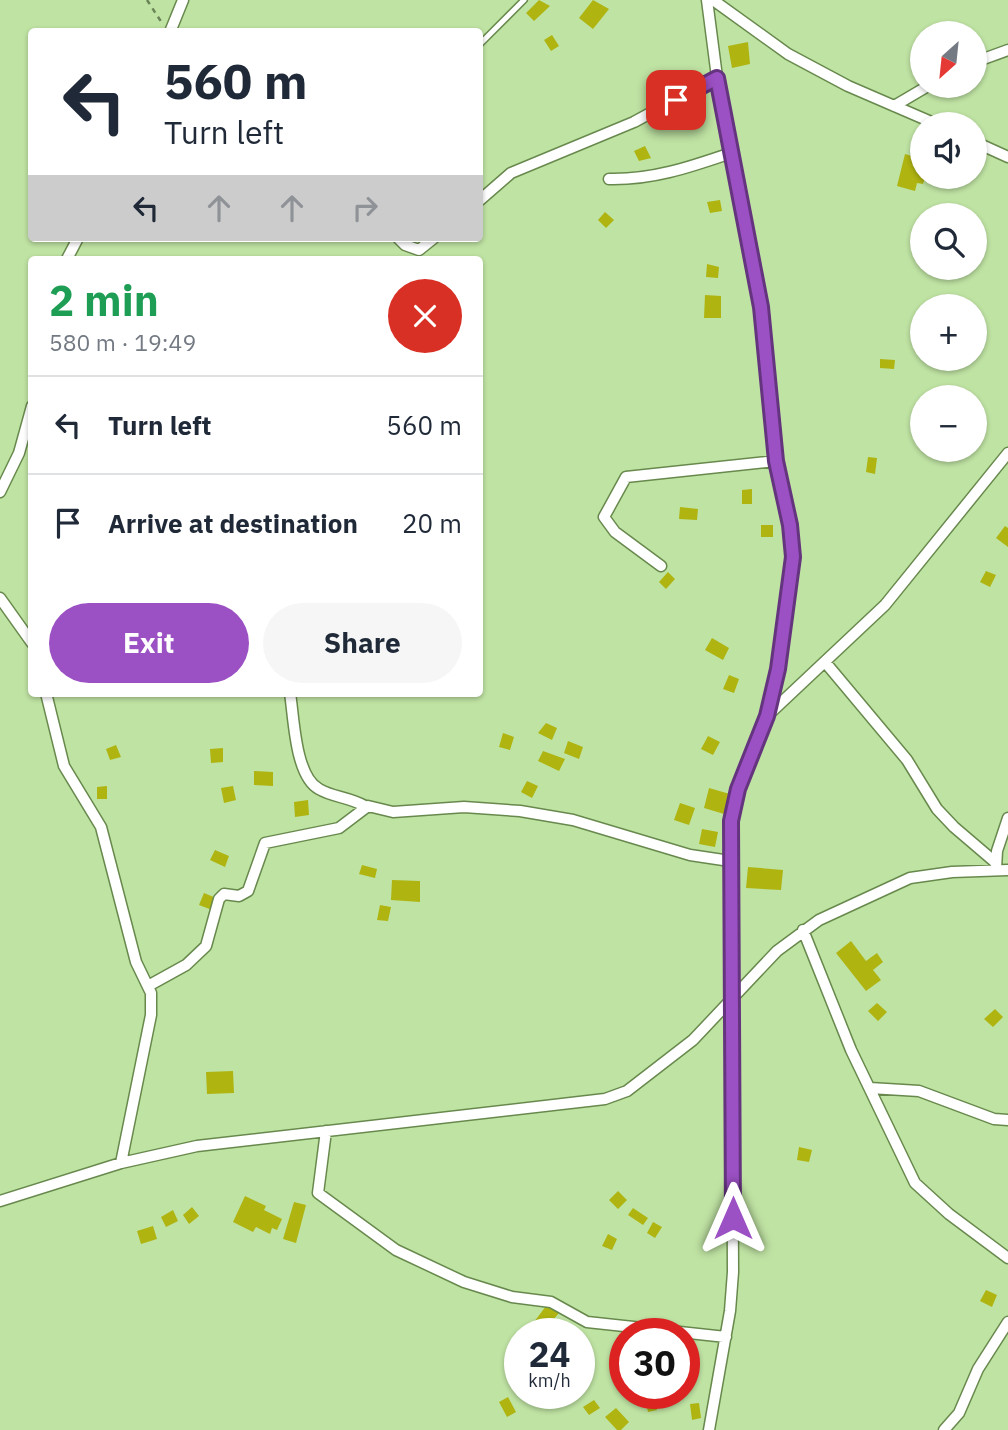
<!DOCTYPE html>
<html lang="en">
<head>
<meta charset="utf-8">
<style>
  :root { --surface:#fff; --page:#f6f6f7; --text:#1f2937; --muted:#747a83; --line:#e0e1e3; --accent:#9b50c3 }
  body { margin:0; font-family:"IBM Plex Sans",sans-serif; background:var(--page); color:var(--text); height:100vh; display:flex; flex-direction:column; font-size:26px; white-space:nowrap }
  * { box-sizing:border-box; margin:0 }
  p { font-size:23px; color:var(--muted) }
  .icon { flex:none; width:38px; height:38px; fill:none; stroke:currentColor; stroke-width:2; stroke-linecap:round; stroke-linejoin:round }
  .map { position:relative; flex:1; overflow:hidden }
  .panel { position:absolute; left:28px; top:256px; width:455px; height:441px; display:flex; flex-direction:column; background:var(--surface); border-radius:7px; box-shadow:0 2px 5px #0004 }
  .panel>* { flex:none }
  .guide { position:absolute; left:28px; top:28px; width:455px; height:214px; border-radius:7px; box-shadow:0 2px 5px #0004; background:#fff; color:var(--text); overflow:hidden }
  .needle { width:46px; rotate:207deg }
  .fabs { position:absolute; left:910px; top:21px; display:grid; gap:14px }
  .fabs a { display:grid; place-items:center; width:77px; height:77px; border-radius:50%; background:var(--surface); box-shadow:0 2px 5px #0004; font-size:35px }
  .speed { position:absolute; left:504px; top:1318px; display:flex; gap:14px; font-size:35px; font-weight:700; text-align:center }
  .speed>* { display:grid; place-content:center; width:91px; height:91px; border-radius:50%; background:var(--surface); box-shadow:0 2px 5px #0004; line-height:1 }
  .speed small { font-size:18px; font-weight:400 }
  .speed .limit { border:10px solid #d22; background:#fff; color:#111 }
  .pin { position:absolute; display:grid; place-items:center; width:60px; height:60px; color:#fff; margin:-30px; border-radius:14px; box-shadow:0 4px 10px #0006 }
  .me { position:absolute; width:77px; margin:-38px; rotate:0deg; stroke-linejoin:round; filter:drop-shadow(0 0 5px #0008) }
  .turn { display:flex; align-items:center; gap:24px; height:147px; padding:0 21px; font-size:32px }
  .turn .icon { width:91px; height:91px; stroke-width:2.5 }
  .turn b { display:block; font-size:49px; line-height:60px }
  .lanes { display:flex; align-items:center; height:66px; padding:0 21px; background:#0003; justify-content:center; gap:35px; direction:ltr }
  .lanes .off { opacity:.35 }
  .round { display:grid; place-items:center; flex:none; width:74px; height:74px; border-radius:37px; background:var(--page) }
  .headline { display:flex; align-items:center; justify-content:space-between; height:119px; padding:0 21px }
  h1 { font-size:42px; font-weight:700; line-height:52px; color:#1e9e55 }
  .cta { display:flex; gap:14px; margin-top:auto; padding:14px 21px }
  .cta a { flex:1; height:80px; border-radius:42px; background:var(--accent); color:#fff; font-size:28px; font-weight:700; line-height:80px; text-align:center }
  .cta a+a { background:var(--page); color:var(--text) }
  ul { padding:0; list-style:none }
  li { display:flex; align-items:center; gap:21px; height:98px; padding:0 21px; border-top:2px solid var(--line) }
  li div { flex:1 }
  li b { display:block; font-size:26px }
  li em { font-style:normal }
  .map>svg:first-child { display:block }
</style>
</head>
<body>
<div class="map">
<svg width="1008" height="1430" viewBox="0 0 1008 1430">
  <rect width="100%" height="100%" fill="#bfe3a3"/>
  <path fill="#afb411" d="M 539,0 L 550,6 L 534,21 L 526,13 Z
    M 593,0 L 609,9 L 593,29 L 579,18 Z
    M 552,35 L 559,46 L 551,51 L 544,40 Z
    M 748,42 L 750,64 L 732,68 L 728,46 Z
    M 645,146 L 651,158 L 639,161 L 634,151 Z
    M 905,154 L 922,159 L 920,175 L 925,177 L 923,184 L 917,183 L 915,191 L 897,186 Z
    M 720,200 L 722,211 L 710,213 L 707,202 Z
    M 605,212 L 614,220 L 606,228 L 598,220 Z
    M 707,264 L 719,267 L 718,278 L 706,277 Z
    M 705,295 L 721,296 L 721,318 L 704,318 Z
    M 880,359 L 895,360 L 894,369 L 880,368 Z
    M 868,457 L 877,458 L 875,474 L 866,472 Z
    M 752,489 L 752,504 L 742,504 L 742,490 Z
    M 680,507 L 698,509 L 697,520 L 679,519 Z
    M 761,525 L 773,525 L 773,537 L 761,537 Z
    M 1005,526 L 1008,528 L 1008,547 L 996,538 Z
    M 986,571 L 996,575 L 990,587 L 980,582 Z
    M 668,572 L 675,579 L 666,589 L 659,582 Z
    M 712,638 L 729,648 L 723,660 L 705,650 Z
    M 729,675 L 739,679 L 734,693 L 723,689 Z
    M 546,723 L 557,728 L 552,740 L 538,733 Z
    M 503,733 L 514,737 L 510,750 L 499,747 Z
    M 708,736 L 720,742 L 713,755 L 701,749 Z
    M 568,741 L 583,747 L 579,759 L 564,753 Z
    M 116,745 L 121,757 L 110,760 L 106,749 Z
    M 223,748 L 223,762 L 211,763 L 210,749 Z
    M 543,751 L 565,759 L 559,771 L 538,761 Z
    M 254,771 L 273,772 L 273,786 L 254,785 Z
    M 527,781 L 538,786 L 532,798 L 521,792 Z
    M 107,786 L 107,799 L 97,799 L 97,787 Z
    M 233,786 L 236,800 L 224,803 L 221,788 Z
    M 709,788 L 730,794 L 724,814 L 704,808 Z
    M 308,800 L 309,815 L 295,817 L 294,802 Z
    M 680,803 L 695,808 L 689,825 L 674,820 Z
    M 702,829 L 718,832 L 715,847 L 699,844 Z
    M 215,850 L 229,856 L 225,867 L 210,860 Z
    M 362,865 L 377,869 L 375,878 L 359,874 Z
    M 748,867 L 783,870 L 781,890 L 746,888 Z
    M 392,880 L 420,881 L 420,902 L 391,900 Z
    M 204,893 L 216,898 L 212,910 L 199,905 Z
    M 380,905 L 391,907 L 388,921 L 377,920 Z
    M 851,941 L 866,961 L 877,953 L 883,962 L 873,970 L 881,980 L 866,991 L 836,953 Z
    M 877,1003 L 887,1012 L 878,1021 L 868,1011 Z
    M 995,1009 L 1003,1017 L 993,1027 L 984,1019 Z
    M 233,1071 L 234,1093 L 207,1094 L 206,1072 Z
    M 799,1147 L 812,1150 L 809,1162 L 797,1160 Z
    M 618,1191 L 627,1200 L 618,1209 L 609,1200 Z
    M 245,1196 L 266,1206 L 264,1210 L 282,1219 L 277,1230 L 272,1228 L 270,1234 L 256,1227 L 253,1232 L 233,1222 Z
    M 294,1202 L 306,1205 L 296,1243 L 283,1239 Z
    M 192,1207 L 199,1216 L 189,1224 L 183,1215 Z
    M 633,1208 L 648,1218 L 643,1225 L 628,1215 Z
    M 173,1210 L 178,1221 L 166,1227 L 161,1217 Z
    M 653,1222 L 662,1227 L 655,1238 L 647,1233 Z
    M 153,1226 L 157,1239 L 141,1244 L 137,1231 Z
    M 608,1234 L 617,1239 L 612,1250 L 602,1246 Z
    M 986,1290 L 997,1295 L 992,1307 L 980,1301 Z
    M 546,1306 L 559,1313 L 541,1334 L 531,1326 Z
    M 508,1397 L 516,1412 L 507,1417 L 499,1402 Z
    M 654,1397 L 657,1410 L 648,1412 L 645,1399 Z
    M 594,1400 L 600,1408 L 589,1415 L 583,1407 Z
    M 699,1403 L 701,1418 L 692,1420 L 690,1404 Z
    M 616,1408 L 629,1422 L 621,1430 L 617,1430 L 605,1417 Z"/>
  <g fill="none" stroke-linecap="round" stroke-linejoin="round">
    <defs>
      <path id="service" d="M 480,44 L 524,0"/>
      <path id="minor" d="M 707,0 L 717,77 L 761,307 L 776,461 L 790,525 L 793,557 L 778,669 L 767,716 L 738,789 L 731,821 L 733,1272 L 730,1311 L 709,1430
        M 713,0 L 788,54 L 848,86 L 936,124
        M 170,32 L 183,0
        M 975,62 L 1008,50
        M 894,106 L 928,86
        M 975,142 L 1008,157
        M 609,179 C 653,180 690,167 731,153
        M 480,200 L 511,173 L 634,122 L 717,77
        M 398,238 L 405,245 L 419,250 L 434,238
        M 67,259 L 78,238
        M 0,492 L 19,453 L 32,406
        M 661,566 L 615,532 L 604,517 L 626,477 L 776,461
        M 0,598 L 32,643
        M 825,662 L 907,760 L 937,809 L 954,827 L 995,862
        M 46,693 L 64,766 L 101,827 L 136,962 L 151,993 L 151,1015 L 121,1163
        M 290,693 C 294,718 295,776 319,789 C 332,797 349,797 365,806
        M 767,716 L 885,605 L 1008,453
        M 996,868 L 997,851 L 1008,818
        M 803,930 L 851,1050 L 915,1183 L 949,1214 L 1008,1258
        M 148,986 L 186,965 L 206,946 L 219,899 L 224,894 L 239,896 L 248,891 L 265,843 L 339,828 L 368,806 L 393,812 L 464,807 L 520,811 L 573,820 L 690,855 L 730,861
        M 870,1088 L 919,1091 L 994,1119 L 1008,1120
        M 326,1131 L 318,1193 L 396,1250 L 464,1282 L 512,1297 L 551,1302 L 587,1322 L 726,1337
        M 0,1201 L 121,1163 L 197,1146 L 605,1099 L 627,1091 L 693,1040 L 777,951 L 819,920 L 910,878 L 952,872 L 1008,870
        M 944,1430 L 959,1413 L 978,1369 L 1008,1322"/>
    </defs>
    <use href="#service" stroke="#68894d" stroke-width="8"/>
    <use href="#minor" stroke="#68894d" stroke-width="13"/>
    <path stroke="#6b8457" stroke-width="2.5" stroke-dasharray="5 5" stroke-linecap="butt" d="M 147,0 L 162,23"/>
    <use href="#service" stroke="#fff" stroke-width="5"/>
    <use href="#minor" stroke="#fff" stroke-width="10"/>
  </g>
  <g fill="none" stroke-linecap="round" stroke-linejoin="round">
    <defs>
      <path id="route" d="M 676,100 L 717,78 L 761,307 L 776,461 L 790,525 L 793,557 L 778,669 L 767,716 L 738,789 L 731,821 L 733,1218"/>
    </defs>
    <use href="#route" stroke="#65347f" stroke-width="18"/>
    <use href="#route" stroke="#9b50c3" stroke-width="12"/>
  </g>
</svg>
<div class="fabs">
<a><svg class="needle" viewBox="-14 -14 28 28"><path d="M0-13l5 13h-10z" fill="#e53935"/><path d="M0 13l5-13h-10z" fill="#747a83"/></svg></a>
<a><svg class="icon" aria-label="sound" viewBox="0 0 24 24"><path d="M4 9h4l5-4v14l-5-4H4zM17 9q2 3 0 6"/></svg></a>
<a><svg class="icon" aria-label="search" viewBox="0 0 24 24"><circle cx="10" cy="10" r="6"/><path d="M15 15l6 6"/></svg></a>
<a>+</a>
<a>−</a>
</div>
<div class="speed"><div>24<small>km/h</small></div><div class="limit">30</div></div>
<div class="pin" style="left:676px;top:100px;background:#d93025"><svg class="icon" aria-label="arrive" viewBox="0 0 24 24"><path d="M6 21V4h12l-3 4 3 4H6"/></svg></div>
<svg class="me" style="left:733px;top:1218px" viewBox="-20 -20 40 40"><path d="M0-17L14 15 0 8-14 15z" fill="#9b50c3" stroke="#fff" stroke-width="4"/></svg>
<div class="guide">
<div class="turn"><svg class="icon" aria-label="left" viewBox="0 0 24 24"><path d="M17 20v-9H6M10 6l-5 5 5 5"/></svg><div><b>560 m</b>Turn left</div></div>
<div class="lanes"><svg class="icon" aria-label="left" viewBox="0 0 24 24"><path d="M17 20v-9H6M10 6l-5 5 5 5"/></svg><svg class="icon off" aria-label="ahead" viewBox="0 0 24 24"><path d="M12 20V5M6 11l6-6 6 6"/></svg><svg class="icon off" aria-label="ahead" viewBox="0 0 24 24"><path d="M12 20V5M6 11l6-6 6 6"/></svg><svg class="icon off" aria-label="right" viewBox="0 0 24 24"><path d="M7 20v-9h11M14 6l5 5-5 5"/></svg></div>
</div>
<section class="panel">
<div class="headline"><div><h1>2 min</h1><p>580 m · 19:49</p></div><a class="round" style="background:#d93025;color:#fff"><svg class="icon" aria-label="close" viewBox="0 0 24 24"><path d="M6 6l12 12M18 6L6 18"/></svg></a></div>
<ul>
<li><svg class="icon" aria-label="left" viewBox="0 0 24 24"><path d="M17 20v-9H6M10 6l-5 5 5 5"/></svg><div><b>Turn left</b></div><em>560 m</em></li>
<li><svg class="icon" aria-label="arrive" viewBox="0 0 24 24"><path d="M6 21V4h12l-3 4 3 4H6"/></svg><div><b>Arrive at destination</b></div><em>20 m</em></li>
</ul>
<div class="cta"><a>Exit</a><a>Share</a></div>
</section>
</div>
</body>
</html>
